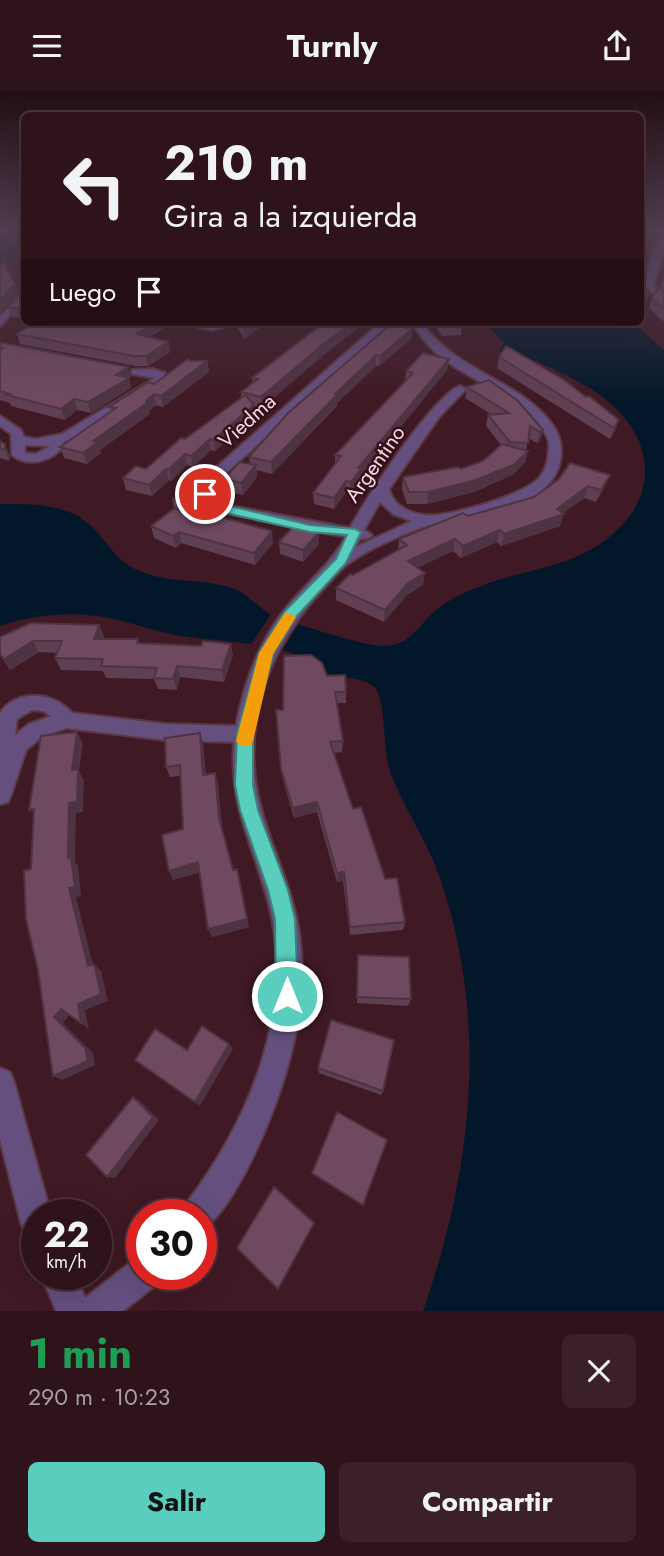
<!DOCTYPE html>
<html lang="es">
<head>
<meta charset="utf-8">
<style>
  :root { --surface:#2f131b; --page:#3b2028; --text:#f1f3f6; --muted:#a79ea3; --line:#4a323a; --accent:#59cebf }
  body { margin:0; font-family:Jost,sans-serif; background:var(--page); color:var(--text); height:100vh; display:flex; flex-direction:column; font-size:26px; white-space:nowrap }
  * { box-sizing:border-box; margin:0 }
  p { font-size:23px; color:var(--muted) }
  .icon { flex:none; width:38px; height:38px; fill:none; stroke:currentColor; stroke-width:2; stroke-linecap:round; stroke-linejoin:round }
  .map { position:relative; height:1220px; overflow:hidden }
  .drawer { display:flex; flex-direction:column; background:var(--surface); flex:1 }
  .drawer>* { flex:none }
  .guide { position:absolute; left:21px; top:21px; width:623px; height:214px; border-radius:10px; box-shadow:0 7px 28px #0002,0 0 0 2px var(--line); background:#2f131b; color:var(--text); overflow:hidden }
  .speed { position:absolute; left:21px; top:1108px; display:flex; gap:14px; font-size:35px; font-weight:700; text-align:center }
  .speed>* { display:grid; place-content:center; width:91px; height:91px; border-radius:50%; background:var(--surface); box-shadow:0 7px 28px #0002,0 0 0 2px var(--line); line-height:1 }
  .speed small { font-size:18px; font-weight:400 }
  .speed .limit { border:10px solid #d22; background:#fff; color:#111 }
  .pin { position:absolute; display:grid; place-items:center; width:60px; height:60px; color:#fff; margin:-30px; border:4px solid #fff; border-radius:50%; box-shadow:0 2px 7px #0007 }
  .me { position:absolute; width:77px; margin:-38px; rotate:0deg; stroke-linejoin:round; filter:drop-shadow(0 0 5px #0008) }
  .turn { display:flex; align-items:center; gap:24px; height:147px; padding:0 28px; font-size:32px }
  .turn .icon { width:91px; height:91px; stroke-width:2.5 }
  .turn b { display:block; font-size:49px; line-height:60px }
  .then { display:flex; align-items:center; height:66px; padding:0 28px; background:#0003; gap:14px; font-size:26px }
  .round { display:grid; place-items:center; flex:none; width:74px; height:74px; border-radius:10px; background:var(--page) }
  .headline { display:flex; align-items:center; justify-content:space-between; height:119px; padding:0 28px }
  h1 { font-size:42px; font-weight:700; line-height:52px; color:#1e9e55 }
  .action { display:flex; gap:14px; margin-top:auto; padding:14px 28px }
  .action a { flex:1; height:80px; border-radius:10px; background:var(--accent); color:#111; font-size:28px; font-weight:700; line-height:80px; text-align:center }
  .action a+a { background:var(--page); color:var(--text) }
  header { display:flex; justify-content:space-between; align-items:center; height:91px; padding:0 28px; background:var(--surface); font-size:32px; font-weight:700 }
  .map>svg:first-child { display:block }
</style>
</head>
<body>
<header><svg class="icon" aria-label="menu" viewBox="0 0 24 24"><path d="M4 6h16M4 12h16M4 18h16"/></svg>Turnly<svg class="icon" aria-label="share" viewBox="0 0 24 24"><path d="M12 15V3M7 8l5-5 5 5M5 13v7h14v-7"/></svg></header>
<div class="map">
<svg width="664" height="1220" viewBox="0 0 664 1220">
  <rect width="100%" height="100%" fill="#3f1924"/>
  <path fill="#02182a" d="M 0,139 L 24,139 L 24,161 L 0,175 Z
    M 484,231 L 632,231 L 664,259 L 664,1220 L 423,1220 C 472,1080 489,933 441,790 C 429,752 404,719 390,680 C 382,659 387,605 373,595 C 361,586 345,588 332,584 C 320,580 312,570 300,565 C 261,550 222,551 181,545 C 156,541 134,532 109,527 C 74,520 34,523 0,535 L 0,413 C 33,413 70,412 94,438 C 109,453 115,468 135,478 C 165,493 198,487 229,496 C 244,500 255,513 268,522 C 280,529 367,555 380,555 C 409,556 416,537 435,520 C 449,508 465,501 482,495 C 518,480 557,478 592,458 C 664,415 662,343 591,298 C 570,285 546,274 524,265 C 516,262 507,264 499,260 L 504,252 Z"/>
  <path fill="#3f1924" d="M 273,520 L 301,529 L 280,563 L 249,556 Z"/>
  <g fill="none" stroke-linecap="round" stroke-linejoin="round">
    <defs>
      <path id="street" d="M 661,147 L 664,147 L 664,156 L 654,194 L 664,204 L 664,212 L 644,194 L 654,160 Z
        M 24,201 L 24,209 L 0,235 L 0,226 Z
        M 178,231 L 240,231 L 212,239 Z
        M 381,231 L 392,231 L 212,395 L 188,411 L 188,414 L 208,415 L 203,410 L 210,406 L 226,414 L 350,437 C 365,409 433,305 460,295 L 466,298 L 439,326 L 389,398 C 394,415 408,422 425,424 C 446,427 525,404 539,387 C 547,378 548,368 549,357 C 551,322 471,289 446,270 C 431,259 422,247 411,231 L 421,231 C 456,281 519,289 551,332 C 559,342 562,352 561,364 C 555,423 471,420 429,434 C 403,443 372,456 349,472 C 341,477 335,486 328,493 C 288,534 262,580 255,638 C 247,707 273,746 292,809 C 317,894 291,984 255,1062 C 246,1081 221,1130 201,1138 L 201,1124 L 181,1124 L 186,1113 C 250,1029 297,917 268,810 C 252,751 229,715 234,651 L 166,649 L 66,637 L 43,645 L 26,659 L 11,704 L 8,711 L 0,713 L 0,622 C 17,597 54,601 72,622 L 166,633 L 236,635 C 244,591 261,546 290,512 C 310,489 331,472 346,446 L 221,421 L 200,425 L 182,423 L 176,419 L 174,409 L 202,389 ZM 380,411 L 393,423 L 412,430 L 356,456 L 360,448 L 369,447 L 372,444 L 364,439 ZM 32,619 L 43,620 L 51,625 L 29,633 L 15,644 L 17,628 Z
        M 153,278 L 165,282 L 164,290 L 140,303 L 86,342 L 63,351 L 65,354 C 53,369 29,378 12,364 L 11,343 L 0,335 L 0,325 L 21,339 L 24,346 L 36,348 L 62,343 L 155,287 L 132,283 L 132,279 ZM 25,354 L 50,355 L 36,363 L 25,362 Z
        M 0,977 L 10,981 L 14,991 L 51,1124 L 37,1124 L 37,1148 L 26,1143 L 21,1132 L 0,1048 Z
        M 142,1167 L 142,1183 L 160,1183 L 155,1195 L 123,1220 L 56,1220 L 41,1183 L 75,1183 L 85,1207 L 131,1171 Z"/>
    </defs>
    <use href="#street" stroke="#5c3842" stroke-width="4"/>
    <use href="#street" fill="#644f7f" fill-rule="evenodd"/>
  </g>
  <path fill="#5f3f52" d="M 640,139 L 656,139 L 645,155 L 640,155 Z
    M 664,186 L 664,231 L 649,217 L 652,207 L 664,201 L 660,197 Z
    M 640,195 L 649,202 L 646,211 L 640,212 Z
    M 24,198 L 24,227 L 12,226 L 8,216 Z
    M 36,231 L 172,231 L 150,246 L 168,251 L 170,261 L 148,275 L 136,275 L 20,253 L 17,243 Z
    M 236,231 L 266,231 L 245,248 L 236,235 Z
    M 325,231 L 366,231 L 322,265 L 262,317 L 254,315 L 255,325 L 215,360 L 211,359 L 193,376 L 187,374 L 171,390 L 169,389 L 152,405 L 126,399 L 123,387 L 146,378 L 241,307 L 241,301 L 253,292 L 252,287 Z
    M 433,231 L 460,231 L 462,233 L 461,244 L 442,245 Z
    M 412,238 L 411,248 L 379,275 L 376,275 L 337,312 L 337,315 L 272,383 L 256,379 L 257,386 L 243,404 L 225,400 L 224,388 L 250,373 L 249,366 L 288,322 Z
    M 0,253 L 131,286 L 129,287 L 131,297 L 91,322 L 77,319 L 65,329 L 11,315 L 10,312 L 0,309 Z
    M 499,266 L 619,329 L 615,340 L 610,348 L 497,277 Z
    M 449,268 L 447,279 L 361,385 L 361,389 L 350,402 L 346,401 L 334,418 L 314,413 L 313,402 L 335,373 L 335,364 L 405,290 L 406,280 Z
    M 190,270 L 207,270 L 209,281 L 163,316 L 156,314 L 149,320 L 150,323 L 100,359 L 101,362 L 87,373 L 64,367 L 60,356 L 111,321 L 109,316 L 154,293 Z
    M 467,296 L 543,339 L 540,350 L 537,352 L 528,347 L 526,360 L 528,360 L 525,372 L 512,384 L 474,401 L 427,413 L 407,413 L 402,398 L 403,386 L 461,378 L 483,370 L 501,354 L 486,335 L 488,324 L 492,324 L 465,307 Z
    M 0,350 L 10,365 L 9,370 L 0,367 Z
    M 610,384 L 605,395 L 596,411 L 584,407 L 563,422 L 560,435 L 501,455 L 497,451 L 461,467 L 453,460 L 417,477 L 423,494 L 407,504 L 384,531 L 336,509 L 336,497 L 353,484 L 398,460 L 399,448 L 468,425 Z
    M 207,431 L 273,452 L 255,474 L 181,452 L 176,457 L 154,447 L 151,435 Z
    M 279,451 L 319,453 L 303,471 L 280,463 Z
    M 99,534 L 104,546 L 103,548 L 138,548 L 139,552 L 233,564 L 224,591 L 180,586 L 177,599 L 158,598 L 154,588 L 106,587 L 103,580 L 61,579 L 55,567 L 58,562 L 39,561 L 10,579 L 0,564 L 0,546 Z
    M 327,585 L 346,601 L 346,612 L 337,612 L 343,650 L 342,661 L 334,662 L 353,718 L 405,831 L 403,839 L 350,844 L 343,790 L 337,791 L 317,721 L 294,727 L 283,689 L 281,678 L 283,619 Z
    M 200,642 L 203,653 L 206,684 L 218,693 L 222,737 L 233,779 L 239,787 L 249,836 L 212,846 L 200,781 L 173,789 L 183,738 L 181,685 L 170,686 L 166,676 Z
    M 358,864 L 411,908 L 408,915 L 357,912 Z
    M 318,977 L 383,1000 L 381,1004 L 319,982 Z"/>
  <path fill="#4e3342" d="M 653,139 L 656,139 L 645,155 L 648,147 Z
    M 15,193 L 19,203 L 0,222 L 0,209 Z
    M 155,231 L 172,231 L 139,253 L 137,243 Z
    M 253,231 L 266,231 L 245,248 L 244,238 Z
    M 353,231 L 366,231 L 322,265 L 262,317 L 261,306 L 322,254 Z
    M 412,238 L 411,248 L 379,275 L 380,265 Z
    M 168,251 L 170,261 L 148,275 L 146,265 Z
    M 376,264 L 376,275 L 337,312 L 337,315 L 272,383 L 271,371 L 335,303 Z
    M 449,268 L 447,279 L 361,385 L 361,389 L 350,402 L 351,391 L 358,377 Z
    M 207,270 L 209,281 L 163,316 L 161,305 Z
    M 128,276 L 131,286 L 129,287 L 131,297 L 91,322 L 88,311 L 116,284 Z
    M 154,303 L 156,314 L 149,320 L 150,323 L 100,359 L 101,362 L 87,373 L 83,362 L 93,350 Z
    M 74,308 L 77,319 L 65,329 L 61,318 Z
    M 254,314 L 255,325 L 215,360 L 213,349 Z
    M 619,329 L 615,340 L 610,348 L 614,337 Z
    M 543,339 L 540,350 L 537,352 L 540,341 Z
    M 210,348 L 211,359 L 193,376 L 191,365 Z
    M 5,353 L 10,365 L 9,370 L 5,359 Z
    M 528,360 L 525,372 L 512,384 L 474,401 L 427,413 L 428,401 Z
    M 185,363 L 187,374 L 171,390 L 169,378 Z
    M 256,374 L 257,386 L 243,404 L 241,392 Z
    M 166,378 L 169,389 L 152,405 L 149,394 Z
    M 610,384 L 605,395 L 596,411 L 601,399 Z
    M 346,390 L 346,401 L 334,418 L 334,407 Z
    M 588,395 L 584,407 L 561,424 L 564,423 L 560,435 L 501,455 L 504,443 L 557,418 Z
    M 500,439 L 497,451 L 461,467 L 463,455 Z
    M 272,440 L 273,452 L 255,474 L 254,462 Z
    M 179,441 L 181,452 L 176,457 L 173,445 Z
    M 319,441 L 319,453 L 303,471 L 303,459 Z
    M 455,448 L 453,460 L 406,482 L 408,470 Z
    M 425,482 L 423,494 L 407,504 L 384,531 L 385,519 L 408,492 Z
    M 99,534 L 104,546 L 99,559 L 94,548 Z
    M 33,550 L 39,561 L 10,579 L 4,568 Z
    M 231,553 L 233,564 L 224,591 L 222,579 Z
    M 177,575 L 180,586 L 177,599 L 173,588 Z
    M 77,641 L 83,652 L 79,680 L 84,689 L 83,721 L 76,722 L 75,771 L 78,775 L 81,805 L 76,806 L 95,882 L 88,875 L 69,797 L 68,767 L 69,712 Z
    M 200,642 L 203,653 L 206,694 L 203,684 Z
    M 215,682 L 218,693 L 222,737 L 219,727 Z
    M 317,711 L 317,721 L 294,727 L 293,717 Z
    M 198,771 L 201,780 L 173,789 L 169,780 Z
    M 237,778 L 249,836 L 212,846 L 208,838 Z
    M 344,781 L 343,790 L 337,791 L 337,782 Z
    M 94,873 L 101,880 L 108,910 L 85,919 L 89,938 L 81,932 L 78,913 Z
    M 61,918 L 69,924 L 63,932 L 93,962 L 95,974 L 62,989 L 53,985 L 54,926 Z
    M 229,953 L 233,958 L 200,1015 L 195,1011 Z
    M 133,1006 L 139,1009 L 159,1029 L 115,1087 L 107,1086 Z"/>
  <path fill="#6f495f" stroke="#4e3342" stroke-width="2" d="M 640,139 L 653,139 L 648,147 L 640,145 Z
    M 4,172 L 15,193 L 0,209 L 0,176 Z
    M 640,195 L 649,202 L 640,202 Z
    M 658,197 L 664,201 L 664,218 L 652,207 Z
    M 23,198 L 24,198 L 24,218 L 8,216 Z
    M 36,231 L 155,231 L 137,243 L 168,251 L 146,265 L 134,265 L 17,243 Z
    M 239,231 L 253,231 L 244,238 Z
    M 325,231 L 353,231 L 322,254 L 261,306 L 241,301 L 258,288 L 252,287 Z
    M 441,231 L 460,231 L 462,233 L 443,235 Z
    M 391,233 L 412,238 L 380,265 L 376,264 L 335,303 L 337,304 L 271,371 L 249,366 L 288,322 Z
    M 2,252 L 128,276 L 116,284 L 129,287 L 88,311 L 74,308 L 61,318 L 7,304 L 10,303 L 0,300 L 0,260 L 3,257 L 0,257 L 0,253 Z
    M 506,255 L 564,289 L 586,306 L 589,305 L 619,329 L 614,337 L 499,266 Z
    M 423,262 L 449,268 L 358,377 L 361,378 L 351,391 L 346,390 L 334,407 L 313,402 L 341,365 L 335,364 L 413,282 L 406,280 Z
    M 188,268 L 190,270 L 207,270 L 161,305 L 154,303 L 146,310 L 147,312 L 93,350 L 98,351 L 83,362 L 60,356 L 116,317 L 109,316 L 148,291 L 154,293 Z
    M 489,289 L 518,310 L 543,339 L 540,341 L 530,335 L 528,352 L 510,351 L 488,324 L 509,322 L 467,296 Z
    M 245,304 L 254,314 L 213,349 L 210,348 L 191,365 L 185,363 L 169,378 L 166,378 L 149,394 L 123,387 L 136,375 L 146,378 L 181,347 L 185,348 Z
    M 0,350 L 5,353 L 5,359 L 0,357 Z
    M 502,353 L 528,360 L 515,373 L 476,389 L 428,401 L 409,401 L 403,386 L 458,376 L 461,378 L 483,370 Z
    M 239,371 L 256,374 L 241,392 L 224,388 Z
    M 570,372 L 610,384 L 601,399 L 588,395 L 557,418 L 564,423 L 504,443 L 500,439 L 463,455 L 455,448 L 408,470 L 425,482 L 408,492 L 385,519 L 336,497 L 350,483 L 353,484 L 407,454 L 399,448 L 463,422 L 468,425 L 534,406 L 559,388 Z
    M 175,417 L 207,431 L 213,424 L 272,440 L 254,462 L 179,441 L 173,445 L 151,435 Z
    M 295,434 L 319,441 L 303,459 L 279,451 Z
    M 31,532 L 99,534 L 94,548 L 138,548 L 137,552 L 201,555 L 203,550 L 231,553 L 222,579 L 177,575 L 173,588 L 154,587 L 157,577 L 101,575 L 103,568 L 55,567 L 62,550 L 33,550 L 4,568 L 0,563 L 0,546 Z
    M 311,564 L 322,572 L 327,585 L 345,584 L 346,601 L 335,601 L 343,650 L 330,651 L 353,718 L 361,716 L 385,788 L 397,787 L 405,831 L 350,836 L 344,781 L 337,782 L 317,711 L 293,717 L 281,678 L 276,619 L 283,619 L 284,565 Z
    M 77,641 L 72,679 L 78,678 L 77,711 L 69,712 L 68,767 L 71,766 L 75,796 L 69,797 L 88,875 L 94,873 L 101,903 L 78,913 L 81,932 L 61,918 L 54,926 L 85,957 L 88,970 L 53,985 L 38,879 L 26,828 L 24,780 L 31,778 L 34,718 L 29,719 L 41,645 Z
    M 200,642 L 203,684 L 215,682 L 219,727 L 233,779 L 237,778 L 247,828 L 208,838 L 198,771 L 169,780 L 162,744 L 183,738 L 180,674 L 166,676 L 165,647 Z
    M 358,864 L 409,866 L 411,908 L 357,906 Z
    M 331,929 L 394,949 L 383,1000 L 318,977 Z
    M 202,935 L 229,953 L 195,1011 L 135,969 L 155,938 L 187,959 Z
    M 133,1006 L 153,1026 L 107,1086 L 86,1064 Z
    M 337,1021 L 387,1049 L 363,1114 L 312,1082 Z
    M 274,1096 L 314,1132 L 278,1198 L 237,1157 Z"/>
  <linearGradient id="sky" x2="0" y2="1"><stop stop-color="#230e14"/><stop offset="0.45" stop-color="#523e50"/><stop offset="1" stop-color="#523e50" stop-opacity="0"/></linearGradient>
  <rect width="664" height="310" fill="url(#sky)"/>
  <path fill="#59cebf" stroke="#3a867c" stroke-width="2" d="M 205,400 L 225,414 L 310,434 L 355,438 L 361,441 L 346,472 L 295,527 L 273,563 L 253,643 L 253,694 L 258,719 L 288,799 L 295,828 L 298,905 L 295,912 L 287,916 L 280,912 L 276,905 L 275,828 L 268,799 L 240,719 L 235,694 L 237,643 L 259,562 L 285,520 L 336,468 L 347,444 L 310,441 L 217,420 L 199,403 Z"/>
  <path fill="#f59e0b" d="M 289,522 L 296,526 L 273,563 L 253,650 L 251,654 L 239,654 L 236,650 L 259,562 L 284,523 Z"/>
  <g text-anchor="middle" stroke-width="5" stroke-linejoin="round" paint-order="stroke">
    <g font-size="21" fill="#f4dadf" stroke="#340f1b">
      <text transform="translate(247 330) rotate(-42)" y="7">Viedma</text>
      <text transform="translate(375 373) rotate(-55)" y="7">Argentino</text>
    </g>
  </g>
</svg>
<div class="speed"><div>22<small>km/h</small></div><div class="limit">30</div></div>
<div class="pin" style="left:205px;top:403px;background:#d93025"><svg class="icon" aria-label="arrive" viewBox="0 0 24 24"><path d="M6 21V4h12l-3 4 3 4H6"/></svg></div>
<svg class="me" style="left:287px;top:905px" viewBox="-20 -20 40 40"><circle r="17" fill="#59cebf" stroke="#fff" stroke-width="3"/><path d="M0-11L8 9 0 5-8 9z" fill="#fff"/></svg>
<div class="guide">
<div class="turn"><svg class="icon" aria-label="left" viewBox="0 0 24 24"><path d="M17 20v-9H6M10 6l-5 5 5 5"/></svg><div><b>210 m</b>Gira a la izquierda</div></div>
<div class="then">Luego<svg class="icon" aria-label="arrive" viewBox="0 0 24 24"><path d="M6 21V4h12l-3 4 3 4H6"/></svg></div>
</div>
</div>
<section class="drawer">
<div class="headline"><div><h1>1 min</h1><p>290 m · 10:23</p></div><a class="round"><svg class="icon" aria-label="close" viewBox="0 0 24 24"><path d="M6 6l12 12M18 6L6 18"/></svg></a></div>
<div class="action"><a>Salir</a><a>Compartir</a></div>
</section>
</body>
</html>
